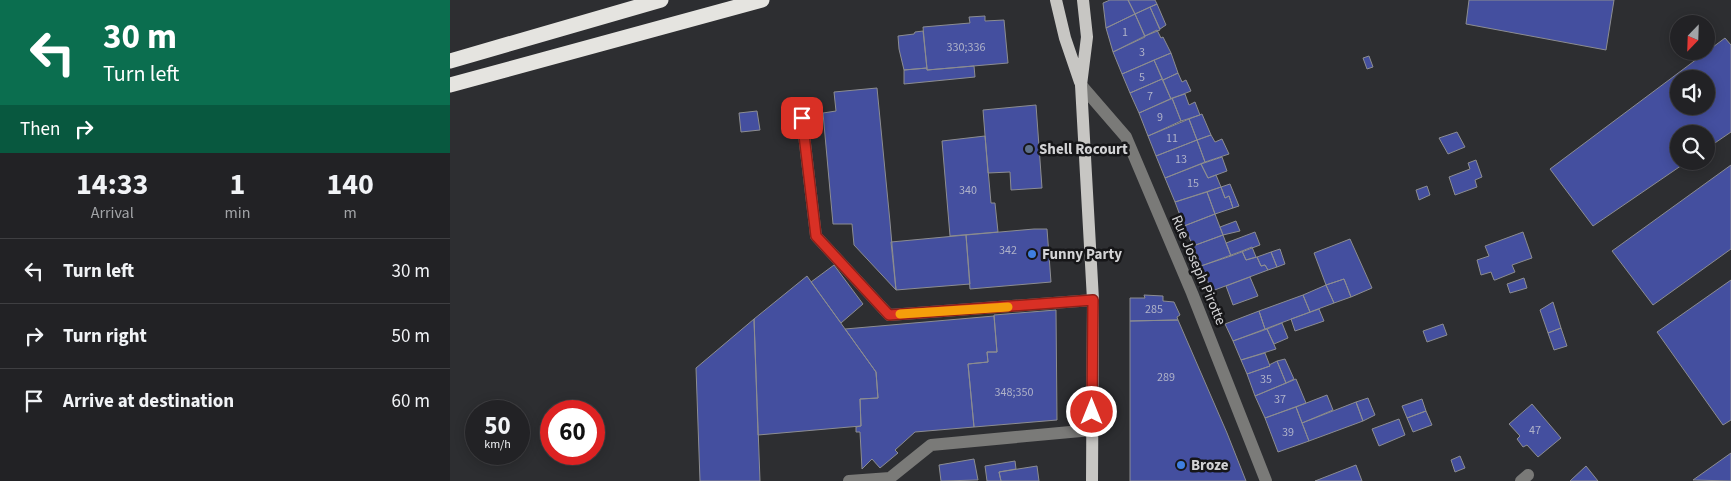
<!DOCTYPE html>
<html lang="en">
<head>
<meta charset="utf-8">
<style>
  :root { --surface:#222225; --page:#2a2a2d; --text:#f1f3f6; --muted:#a2a4a7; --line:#3f3f42 }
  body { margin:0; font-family:"Source Sans 3",sans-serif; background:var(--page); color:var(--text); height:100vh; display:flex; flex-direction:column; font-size:19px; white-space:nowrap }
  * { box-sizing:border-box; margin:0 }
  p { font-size:16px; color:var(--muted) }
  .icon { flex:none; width:28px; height:28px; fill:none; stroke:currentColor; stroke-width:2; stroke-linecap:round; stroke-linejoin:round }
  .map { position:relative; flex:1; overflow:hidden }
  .side { display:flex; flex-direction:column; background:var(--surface); width:450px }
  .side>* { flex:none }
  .guide { background:#0b6e4f; color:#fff; overflow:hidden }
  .needle { width:32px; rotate:203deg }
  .tools { position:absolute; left:1220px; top:15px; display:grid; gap:10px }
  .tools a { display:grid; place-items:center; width:45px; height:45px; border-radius:50%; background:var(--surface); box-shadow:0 2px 12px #0003,0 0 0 1px var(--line); font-size:25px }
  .speed { position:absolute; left:15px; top:400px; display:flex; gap:10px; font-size:25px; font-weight:700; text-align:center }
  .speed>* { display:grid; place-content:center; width:65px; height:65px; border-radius:50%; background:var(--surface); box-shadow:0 2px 12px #0003,0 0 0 1px var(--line); line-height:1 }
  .speed small { font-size:12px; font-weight:400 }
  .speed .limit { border:8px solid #d22; background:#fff; color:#111 }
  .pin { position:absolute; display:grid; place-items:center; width:42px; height:42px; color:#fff; margin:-21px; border-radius:10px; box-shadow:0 2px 8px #0006 }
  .me { position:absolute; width:55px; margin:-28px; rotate:0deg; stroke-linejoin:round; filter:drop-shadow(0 0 4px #0008) }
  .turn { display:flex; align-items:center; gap:18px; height:105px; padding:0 20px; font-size:22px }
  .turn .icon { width:65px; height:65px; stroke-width:2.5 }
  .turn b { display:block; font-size:35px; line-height:42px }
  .then { display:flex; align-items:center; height:48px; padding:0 20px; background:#0003; gap:10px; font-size:19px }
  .eta { display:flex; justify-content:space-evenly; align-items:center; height:85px; text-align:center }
  .eta b { font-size:30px; font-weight:700; line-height:35px }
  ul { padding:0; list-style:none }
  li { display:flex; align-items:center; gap:15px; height:65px; padding:0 20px; border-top:1px solid var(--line) }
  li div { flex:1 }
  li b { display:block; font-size:19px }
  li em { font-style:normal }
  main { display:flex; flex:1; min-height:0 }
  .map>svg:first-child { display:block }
</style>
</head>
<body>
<main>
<section class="side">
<div class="guide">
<div class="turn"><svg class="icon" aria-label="left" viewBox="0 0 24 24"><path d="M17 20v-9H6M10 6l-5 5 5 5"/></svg><div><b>30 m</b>Turn left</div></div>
<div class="then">Then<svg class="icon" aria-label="right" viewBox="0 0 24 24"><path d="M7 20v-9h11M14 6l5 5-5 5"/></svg></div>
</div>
<div class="eta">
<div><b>14:33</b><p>Arrival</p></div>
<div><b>1</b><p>min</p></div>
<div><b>140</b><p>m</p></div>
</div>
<ul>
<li><svg class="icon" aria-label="left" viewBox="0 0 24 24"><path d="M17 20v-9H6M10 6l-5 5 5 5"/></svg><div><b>Turn left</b></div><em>30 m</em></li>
<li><svg class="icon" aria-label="right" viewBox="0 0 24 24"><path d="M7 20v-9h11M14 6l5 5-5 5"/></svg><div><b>Turn right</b></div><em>50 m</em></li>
<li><svg class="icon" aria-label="arrive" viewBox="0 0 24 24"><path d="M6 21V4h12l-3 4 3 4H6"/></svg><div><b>Arrive at destination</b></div><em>60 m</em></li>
</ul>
</section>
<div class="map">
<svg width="1281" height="481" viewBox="0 0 1281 481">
  <rect width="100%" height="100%" fill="#2d2e31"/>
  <path fill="#444f9f" stroke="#8c8d91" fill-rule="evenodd" d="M 660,0 L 678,0 L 685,14 L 656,28 L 653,3 Z
    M 678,0 L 705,0 L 707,4 L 685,14 Z
    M 1019,0 L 1164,0 L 1156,50 L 1016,24 Z
    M 707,4 L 716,25 L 710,29 L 700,7 Z
    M 700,7 L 710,30 L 695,36 L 685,14 Z
    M 685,14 L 695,37 L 663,52 L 656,28 Z
    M 535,16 L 535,21 L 554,20 L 558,63 L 477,70 L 473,27 L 520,23 L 519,17 Z
    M 707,30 L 711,38 L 713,37 L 721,53 L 672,74 L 663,52 Z
    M 473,31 L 477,68 L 454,70 L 449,49 L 448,36 L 464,34 L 465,32 Z
    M 1275,38 L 1281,45 L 1281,132 L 1256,149 L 1256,134 L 1229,134 L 1229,161 L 1238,161 L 1143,226 L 1100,169 ZM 1229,79 L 1256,79 L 1256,106 L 1229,106 Z
    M 721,53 L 728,73 L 713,80 L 704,60 Z
    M 919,56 L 923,67 L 917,69 L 913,58 Z
    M 704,60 L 712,79 L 680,93 L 672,74 Z
    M 524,66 L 525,77 L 454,84 L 454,70 L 477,68 L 477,70 Z
    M 728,73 L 732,82 L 736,80 L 741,91 L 721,99 L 713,80 Z
    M 712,79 L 721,99 L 689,113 L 680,93 Z
    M 427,88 L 440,222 L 446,290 L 404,245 L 402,224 L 383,224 L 373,113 L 386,111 L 384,92 Z
    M 735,94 L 739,105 L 745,102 L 750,115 L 731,121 L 722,98 Z
    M 722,98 L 731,121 L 698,136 L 689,113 Z
    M 586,105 L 592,188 L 561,190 L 560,172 L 538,173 L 533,110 Z
    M 307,111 L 310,130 L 291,132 L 289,113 Z
    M 752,114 L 761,135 L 747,140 L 739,119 Z
    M 739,119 L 747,140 L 706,156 L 698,136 Z
    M 1007,132 L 1015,147 L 998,154 L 989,138 Z
    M 761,135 L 765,142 L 772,139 L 779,154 L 755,162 L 747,140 Z
    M 535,136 L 541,203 L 545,203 L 548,232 L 500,236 L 492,141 Z
    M 747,140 L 755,162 L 715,178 L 706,156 Z
    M 772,157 L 777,171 L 758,178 L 751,164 Z
    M 1026,160 L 1032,177 L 1025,180 L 1027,187 L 1005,195 L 999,177 L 1020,169 L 1018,163 Z
    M 751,164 L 758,178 L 766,175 L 771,187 L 725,202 L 715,178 Z
    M 1281,165 L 1281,249 L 1203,305 L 1162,251 Z
    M 780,184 L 789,206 L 783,208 L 779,196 L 775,198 L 771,187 Z
    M 977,186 L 980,195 L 969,200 L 966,190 Z
    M 771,187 L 775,198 L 779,196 L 783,208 L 765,214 L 757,192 Z
    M 757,192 L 765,214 L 734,226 L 725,202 Z
    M 765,214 L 773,235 L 743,246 L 734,226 Z
    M 786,221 L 790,231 L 773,235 L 770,227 Z
    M 584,229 L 597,229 L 601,282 L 520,289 L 516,235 Z
    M 805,232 L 810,245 L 781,256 L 776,243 Z
    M 1073,232 L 1082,258 L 1062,265 L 1065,272 L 1045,280 L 1044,280 L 1041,272 L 1031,275 L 1027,260 L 1039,256 L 1035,246 Z
    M 516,235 L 520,284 L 446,290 L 441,242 Z
    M 773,235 L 781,256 L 751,266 L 743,246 Z
    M 900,239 L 922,288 L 901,297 L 894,279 L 876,285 L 864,253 Z
    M 802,247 L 806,257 L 796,260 L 792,251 Z
    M 830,249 L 835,264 L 827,267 L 821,252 Z
    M 792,251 L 796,260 L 807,257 L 811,266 L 815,265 L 818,270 L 762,291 L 751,266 Z
    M 821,252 L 827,267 L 818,270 L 815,265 L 811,266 L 807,257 Z
    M 384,265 L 413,304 L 391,323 L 361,282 Z
    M 357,276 L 426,372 L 428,398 L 410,399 L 411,426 L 308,435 L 304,319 Z
    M 800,277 L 808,296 L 783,305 L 776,286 Z
    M 1074,278 L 1077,288 L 1060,293 L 1057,284 Z
    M 894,279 L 901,297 L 884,303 L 876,285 Z
    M 1281,280 L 1281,420 L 1273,425 L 1207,332 Z
    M 876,285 L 884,303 L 860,312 L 853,295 Z
    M 694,295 L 713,296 L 713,301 L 724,302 L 730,315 L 727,317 L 728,320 L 680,321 L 680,298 L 695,298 Z
    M 853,295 L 860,312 L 815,329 L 809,311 Z
    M 1103,302 L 1111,328 L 1098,333 L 1090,310 Z
    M 869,309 L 874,321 L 845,331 L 841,319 Z
    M 606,310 L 607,420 L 524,427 L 518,364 L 538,362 L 537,352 L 547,352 L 544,315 Z
    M 809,311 L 815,329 L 783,341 L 775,324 Z
    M 544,316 L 547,352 L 537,352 L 538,362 L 518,364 L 524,427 L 465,432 L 445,450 L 448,453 L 430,468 L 422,459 L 412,469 L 410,432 L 406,432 L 406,427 L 411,426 L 410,399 L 428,398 L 426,372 L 395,329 Z
    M 304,319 L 310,481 L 250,481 L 246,368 Z
    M 728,320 L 777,433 L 796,481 L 680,481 L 680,321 Z
    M 832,323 L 838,338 L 824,344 L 817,329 Z
    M 993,324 L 997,335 L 977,342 L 973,331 Z
    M 1111,328 L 1117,346 L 1104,350 L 1098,333 Z
    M 817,329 L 826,349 L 791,360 L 783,341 Z
    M 815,353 L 820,366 L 797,374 L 791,360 Z
    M 835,359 L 844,379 L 836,383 L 827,361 Z
    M 827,361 L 836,383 L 805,396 L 797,374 L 820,366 L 819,365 Z
    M 846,379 L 856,403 L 815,418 L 805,396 Z
    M 877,395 L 883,410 L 852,423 L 846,407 Z
    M 918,398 L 925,415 L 913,421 L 906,402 Z
    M 972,399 L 976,411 L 957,418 L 952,406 Z
    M 906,402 L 913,421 L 859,441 L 852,423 Z
    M 1082,404 L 1111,438 L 1088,457 L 1077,445 L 1073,447 L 1067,439 L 1070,436 L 1059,424 Z
    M 846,407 L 859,441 L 828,452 L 815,418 Z
    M 976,411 L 982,425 L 963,432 L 957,418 Z
    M 949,419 L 955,435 L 929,446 L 922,429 Z
    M 1281,453 L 1281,481 L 1243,480 Z
    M 1010,456 L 1015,468 L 1005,472 L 1001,460 Z
    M 524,459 L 528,480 L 491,481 L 489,465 Z
    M 565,461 L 566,469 L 549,472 L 551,481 L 537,481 L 535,466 Z
    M 906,465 L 912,481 L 865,481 Z
    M 587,466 L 589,481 L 551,481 L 549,472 Z
    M 1136,466 L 1148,481 L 1120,481 Z"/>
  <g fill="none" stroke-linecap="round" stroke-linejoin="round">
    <path stroke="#7a7a78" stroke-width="12" d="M 631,85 L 676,137 L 742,293 L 816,481
      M 352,118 L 366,236 L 439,315 L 643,300
      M 399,481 L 440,478 L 481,445 L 642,430
      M 1071,481 L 1078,475"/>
    <path stroke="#c7c6c3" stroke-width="12" d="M 606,0 L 615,38 L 630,82
      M 633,0 L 637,37 L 631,85 L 643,300 L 642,481"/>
    <path stroke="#e5e4e0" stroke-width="15" d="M 0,61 L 211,0
      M 0,85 L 312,0"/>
  </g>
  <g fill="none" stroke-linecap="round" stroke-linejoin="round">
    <defs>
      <path id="route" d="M 352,118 L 366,236 L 439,315 L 643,300 L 642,412"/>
    </defs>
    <use href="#route" stroke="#8d1f18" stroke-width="12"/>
    <use href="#route" stroke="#d93025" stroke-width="9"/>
    <path stroke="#f59e0b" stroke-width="9" d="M 450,314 L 558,307"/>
  </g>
  <circle fill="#5c6f8a" stroke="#161618" stroke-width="2" cx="579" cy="149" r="5"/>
  <g fill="#3f7fe0" stroke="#161618" stroke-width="2">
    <circle cx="582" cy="254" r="5"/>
    <circle cx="731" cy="465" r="5"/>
  </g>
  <g text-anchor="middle" stroke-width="5" stroke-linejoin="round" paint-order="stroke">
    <g font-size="12" fill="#afb2c8">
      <text x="675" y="36">1</text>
      <text x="516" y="51">330;336</text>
      <text x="692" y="56">3</text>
      <text x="692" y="81">5</text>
      <text x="700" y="100">7</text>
      <text x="710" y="121">9</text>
      <text x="722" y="142">11</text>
      <text x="731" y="163">13</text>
      <text x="743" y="187">15</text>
      <text x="518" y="194">340</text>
      <text x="558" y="254">342</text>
      <text x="704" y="313">285</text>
      <text x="716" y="381">289</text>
      <text x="816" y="383">35</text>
      <text x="564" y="396">348;350</text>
      <text x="830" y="403">37</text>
      <text x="1085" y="434">47</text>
      <text x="838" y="436">39</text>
    </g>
    <g font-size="15" font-weight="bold" fill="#d3d3d5" stroke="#161618" text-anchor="start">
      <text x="589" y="154">Shell Rocourt</text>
      <text x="592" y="259">Funny Party</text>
      <text x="741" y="470">Broze</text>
    </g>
    <g font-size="15" fill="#d3d3d5" stroke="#161618">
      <text transform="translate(749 270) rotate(67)" y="5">Rue Joseph Pirotte</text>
    </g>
  </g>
</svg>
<div class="tools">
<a><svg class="needle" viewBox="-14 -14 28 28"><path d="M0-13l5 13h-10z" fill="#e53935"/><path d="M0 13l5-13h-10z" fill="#a2a4a7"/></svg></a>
<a><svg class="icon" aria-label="sound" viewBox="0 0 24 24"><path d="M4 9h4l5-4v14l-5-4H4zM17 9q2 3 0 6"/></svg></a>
<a><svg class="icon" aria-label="search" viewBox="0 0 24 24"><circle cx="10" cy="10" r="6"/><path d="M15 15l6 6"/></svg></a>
</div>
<div class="speed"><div>50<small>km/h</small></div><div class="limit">60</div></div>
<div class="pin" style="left:352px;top:118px;background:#d93025"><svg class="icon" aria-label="arrive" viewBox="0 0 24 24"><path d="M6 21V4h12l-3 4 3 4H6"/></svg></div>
<svg class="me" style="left:642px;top:412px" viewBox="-20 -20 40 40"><circle r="17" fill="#d93025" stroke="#fff" stroke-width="3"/><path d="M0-11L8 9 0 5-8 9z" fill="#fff"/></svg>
</div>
</main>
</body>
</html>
